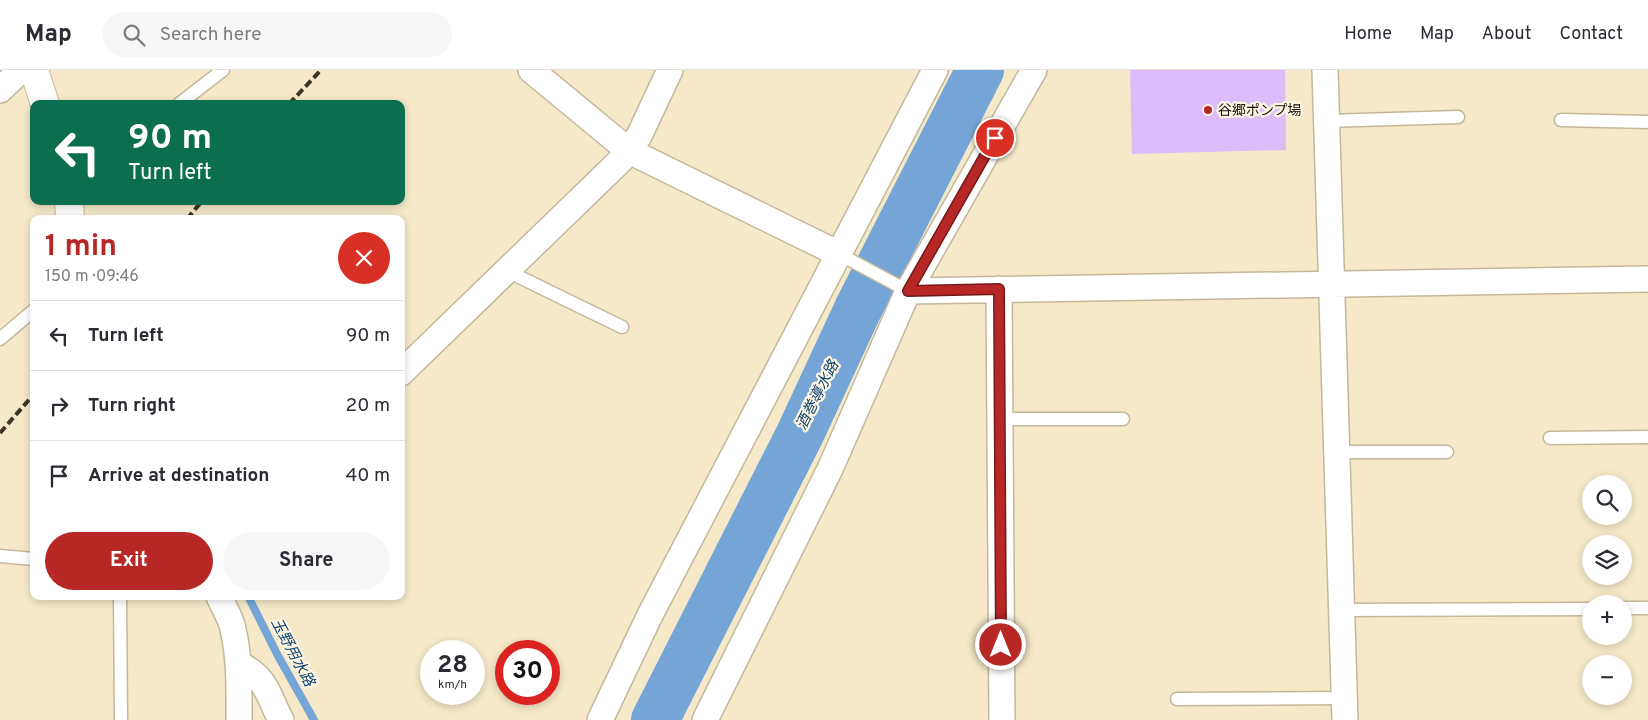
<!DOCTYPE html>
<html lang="en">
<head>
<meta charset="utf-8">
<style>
  :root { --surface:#fff; --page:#f7f7f7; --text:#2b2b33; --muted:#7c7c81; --line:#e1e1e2; --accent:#b62726 }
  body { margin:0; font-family:Overpass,"Noto Sans JP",sans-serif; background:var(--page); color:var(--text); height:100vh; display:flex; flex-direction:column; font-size:19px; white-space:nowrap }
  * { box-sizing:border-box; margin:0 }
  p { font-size:16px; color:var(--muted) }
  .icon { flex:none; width:28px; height:28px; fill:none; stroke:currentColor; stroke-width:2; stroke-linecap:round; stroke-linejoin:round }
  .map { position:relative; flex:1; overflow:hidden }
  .side { position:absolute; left:30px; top:145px; width:375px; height:385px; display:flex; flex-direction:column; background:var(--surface); border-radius:10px; box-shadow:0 2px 8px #0003 }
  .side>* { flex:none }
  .banner { position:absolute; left:30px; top:30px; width:375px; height:105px; border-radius:10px; box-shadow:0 2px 8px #0003; background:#0b6e4f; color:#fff; overflow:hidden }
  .tools { position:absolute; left:1582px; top:405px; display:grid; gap:10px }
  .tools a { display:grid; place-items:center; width:50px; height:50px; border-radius:50%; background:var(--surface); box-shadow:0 2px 8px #0003; font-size:25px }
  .speed { position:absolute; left:420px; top:570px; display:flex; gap:10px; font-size:25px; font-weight:700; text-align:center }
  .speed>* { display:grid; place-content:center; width:65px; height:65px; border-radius:50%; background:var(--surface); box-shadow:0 2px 8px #0003; line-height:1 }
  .speed small { font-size:12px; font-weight:400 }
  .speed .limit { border:8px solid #d22; background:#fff; color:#111 }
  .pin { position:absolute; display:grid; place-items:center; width:42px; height:42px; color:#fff; margin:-21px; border:2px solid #fff; border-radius:50%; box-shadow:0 1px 5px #0007 }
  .me { position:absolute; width:55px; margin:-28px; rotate:0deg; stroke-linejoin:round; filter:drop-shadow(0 0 4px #0008) }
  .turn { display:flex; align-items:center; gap:18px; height:105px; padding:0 15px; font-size:22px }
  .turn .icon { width:65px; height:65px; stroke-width:2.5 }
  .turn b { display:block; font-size:35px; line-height:42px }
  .round { display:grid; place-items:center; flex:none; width:52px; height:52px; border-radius:26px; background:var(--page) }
  .head { display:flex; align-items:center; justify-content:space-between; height:85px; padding:0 15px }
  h1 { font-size:30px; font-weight:700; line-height:38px; color:var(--accent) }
  .cta { display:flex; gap:10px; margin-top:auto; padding:10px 15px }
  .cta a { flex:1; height:58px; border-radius:30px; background:var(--accent); color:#fff; font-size:20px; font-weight:700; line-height:58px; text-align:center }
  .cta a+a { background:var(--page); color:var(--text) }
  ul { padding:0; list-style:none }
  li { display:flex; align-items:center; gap:15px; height:70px; padding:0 15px; border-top:1px solid var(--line) }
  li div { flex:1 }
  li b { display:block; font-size:19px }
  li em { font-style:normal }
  header { display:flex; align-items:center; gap:30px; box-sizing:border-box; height:70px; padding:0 25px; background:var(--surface); border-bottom:1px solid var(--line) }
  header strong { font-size:24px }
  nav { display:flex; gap:28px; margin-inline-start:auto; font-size:18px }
  .search { width:350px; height:45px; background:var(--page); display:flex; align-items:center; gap:12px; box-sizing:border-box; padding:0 18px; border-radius:28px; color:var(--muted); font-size:19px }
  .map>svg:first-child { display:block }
</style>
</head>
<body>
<header>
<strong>Map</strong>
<div class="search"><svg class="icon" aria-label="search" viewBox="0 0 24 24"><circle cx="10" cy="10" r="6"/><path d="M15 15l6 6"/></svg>Search here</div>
<nav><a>Home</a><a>Map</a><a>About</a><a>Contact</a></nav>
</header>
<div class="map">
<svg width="1648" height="650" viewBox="0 0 1648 650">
  <rect width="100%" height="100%" fill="#f5e9c9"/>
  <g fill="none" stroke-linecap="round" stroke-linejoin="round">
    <path stroke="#74a5d6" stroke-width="8" d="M 248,526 L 277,584 L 314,650"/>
    <path stroke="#74a5d6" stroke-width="48" d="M 655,650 L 800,364 L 858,239 L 980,0"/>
  </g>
  <path fill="#debcf9" d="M 1130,0 L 1285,0 L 1286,80 L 1132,84 Z"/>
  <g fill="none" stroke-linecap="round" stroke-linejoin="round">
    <defs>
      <path id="service" d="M 179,34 L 223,0
        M 1561,50 L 1648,52
        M 1327,51 L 1458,47
        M 839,184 L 908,221
        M 507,201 L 622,257
        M 0,269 L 34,240
        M 1000,349 L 1123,349
        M 1550,368 L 1648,367
        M 1337,382 L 1447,382
        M 0,486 L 34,489
        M 120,526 L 121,650
        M 1624,538 L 1648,538
        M 1342,540 L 1591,539
        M 1177,629 L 1344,628"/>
      <path id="minor" d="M 531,0 L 629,81 L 839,184
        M 1325,0 L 1345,650
        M 0,20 L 21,0
        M 999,219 L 1002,650
        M 908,221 L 1648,209
        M 401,303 L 621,90 L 639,66 L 670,0
        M 219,526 C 223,536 229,545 232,555 C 240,586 239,618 239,650
        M 239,594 C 268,609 267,624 281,650
        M 600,650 L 650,545 L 935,0
        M 705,650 L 830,399 L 908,221 L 1034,0"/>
      <path id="tertiary" d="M 34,0 L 45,34
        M 69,131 L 70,149"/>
    </defs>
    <use href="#service" stroke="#c4b89a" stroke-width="15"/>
    <use href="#minor" stroke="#c4b89a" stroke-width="28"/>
    <use href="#tertiary" stroke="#c4b89a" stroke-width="30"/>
    <use href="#service" stroke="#fff" stroke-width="12"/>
    <use href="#minor" stroke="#fff" stroke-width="25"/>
    <use href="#tertiary" stroke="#fff" stroke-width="28"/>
    <path stroke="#3a3527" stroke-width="4" stroke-dasharray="8 4" stroke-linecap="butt" d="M 289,34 L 321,0
      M 187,149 L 202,131
      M 0,363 L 34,324"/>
  </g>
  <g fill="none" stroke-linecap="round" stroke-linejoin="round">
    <defs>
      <path id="route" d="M 995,68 L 908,221 L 999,219 L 1001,575"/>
    </defs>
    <use href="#route" stroke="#761919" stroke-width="12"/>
    <use href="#route" stroke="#b62726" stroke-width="9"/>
  </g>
  <circle fill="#b62726" stroke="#fef6e3" stroke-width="2" cx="1208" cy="40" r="5"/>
  <g text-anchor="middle" stroke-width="4.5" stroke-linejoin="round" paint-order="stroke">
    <g font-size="14" fill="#161207" stroke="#fef6e3" text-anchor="start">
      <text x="1218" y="45">谷郷ポンプ場</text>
    </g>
    <g font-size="15" font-style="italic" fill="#0c4371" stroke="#fef6e3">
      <text transform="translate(817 325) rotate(-63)" y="5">酒巻導水路</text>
      <text transform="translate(293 582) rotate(62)" y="5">玉野用水路</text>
    </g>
  </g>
</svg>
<div class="tools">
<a><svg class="icon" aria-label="search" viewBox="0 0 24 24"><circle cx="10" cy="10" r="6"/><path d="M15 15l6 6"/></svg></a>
<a><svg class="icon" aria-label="layers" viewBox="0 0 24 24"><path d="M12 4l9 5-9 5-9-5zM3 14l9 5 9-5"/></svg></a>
<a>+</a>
<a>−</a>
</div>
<div class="speed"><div>28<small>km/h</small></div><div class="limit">30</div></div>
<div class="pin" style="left:995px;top:68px;background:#d93025"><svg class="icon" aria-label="arrive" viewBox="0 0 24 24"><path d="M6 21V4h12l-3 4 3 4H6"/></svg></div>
<svg class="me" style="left:1001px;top:575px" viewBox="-20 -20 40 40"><circle r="17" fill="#b62726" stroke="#fff" stroke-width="3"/><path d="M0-11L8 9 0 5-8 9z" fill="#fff"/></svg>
<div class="banner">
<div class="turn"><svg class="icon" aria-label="left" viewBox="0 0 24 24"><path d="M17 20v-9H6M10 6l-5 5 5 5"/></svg><div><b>90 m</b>Turn left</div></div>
</div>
<section class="side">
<div class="head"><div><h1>1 min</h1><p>150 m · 09:46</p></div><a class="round" style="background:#d93025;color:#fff"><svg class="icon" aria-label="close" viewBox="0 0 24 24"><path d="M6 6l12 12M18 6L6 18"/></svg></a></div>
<ul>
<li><svg class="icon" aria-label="left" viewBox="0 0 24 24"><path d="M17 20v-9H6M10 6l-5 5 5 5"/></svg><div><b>Turn left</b></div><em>90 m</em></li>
<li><svg class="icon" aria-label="right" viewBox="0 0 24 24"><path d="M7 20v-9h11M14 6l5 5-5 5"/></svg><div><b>Turn right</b></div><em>20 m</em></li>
<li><svg class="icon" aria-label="arrive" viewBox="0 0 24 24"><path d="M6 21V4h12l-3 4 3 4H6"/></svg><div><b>Arrive at destination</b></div><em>40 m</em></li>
</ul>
<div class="cta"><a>Exit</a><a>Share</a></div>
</section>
</div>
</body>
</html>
